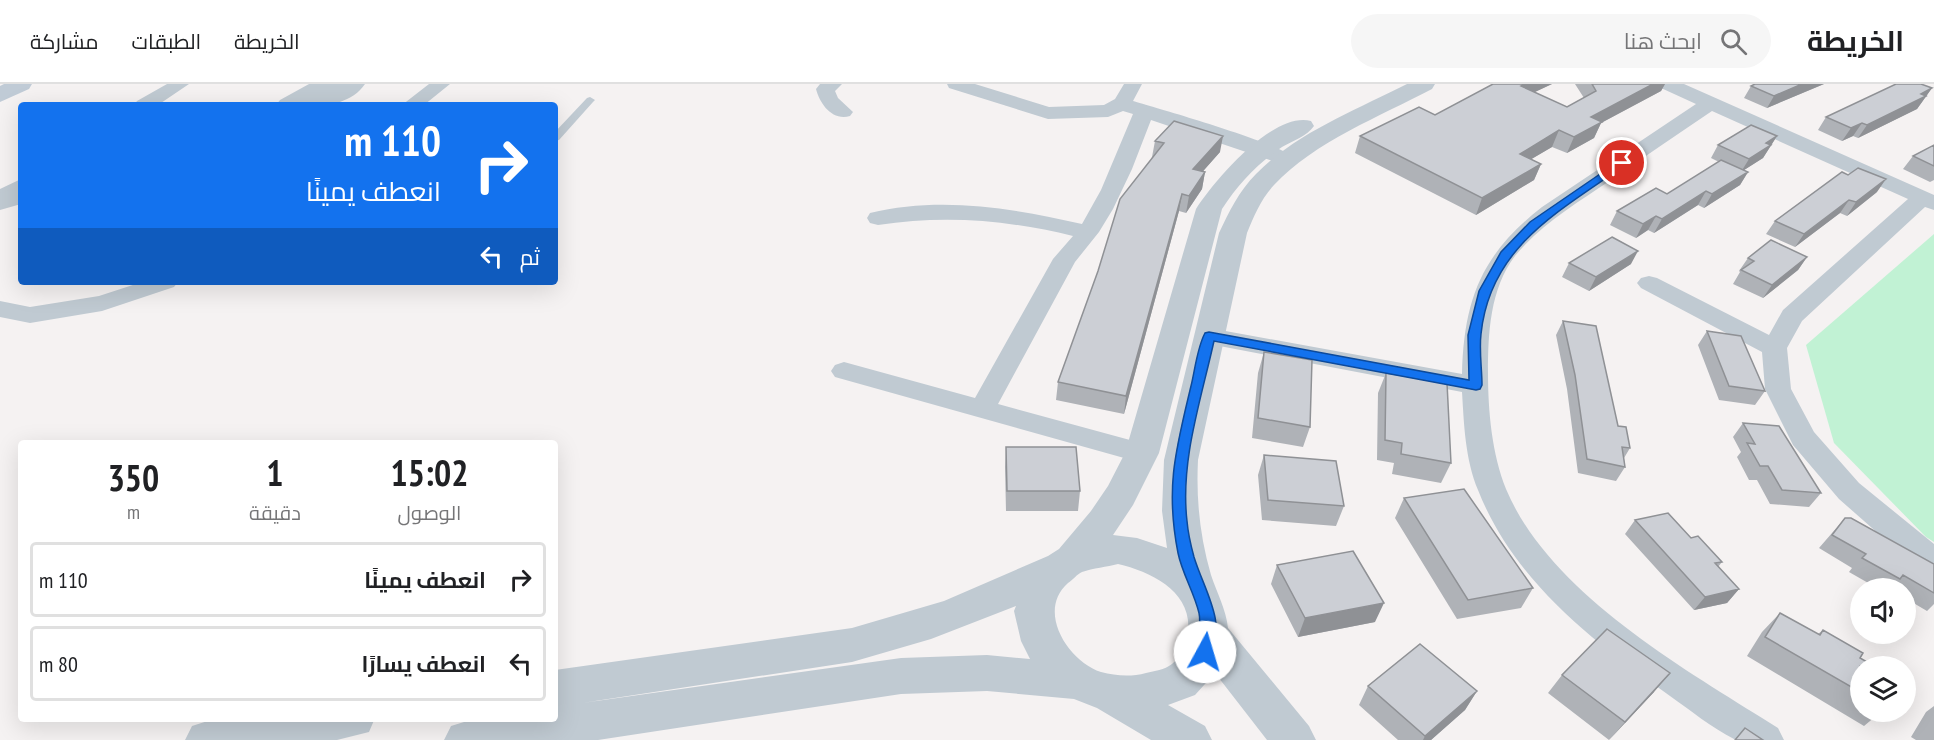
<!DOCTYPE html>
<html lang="ar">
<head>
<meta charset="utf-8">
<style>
  :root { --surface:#fff; --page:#f6f6f6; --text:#202124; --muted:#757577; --line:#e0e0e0 }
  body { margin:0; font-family:"PT Sans Narrow",Cairo,sans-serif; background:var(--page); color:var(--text); direction:rtl; height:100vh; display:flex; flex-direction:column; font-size:22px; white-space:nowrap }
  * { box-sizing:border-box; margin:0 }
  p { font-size:20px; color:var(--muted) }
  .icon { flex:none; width:33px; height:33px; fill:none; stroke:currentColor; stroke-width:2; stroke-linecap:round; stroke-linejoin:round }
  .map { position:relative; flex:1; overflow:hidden; direction:ltr }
  .side { position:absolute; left:18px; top:356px; width:540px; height:282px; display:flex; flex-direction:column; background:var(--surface); border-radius:6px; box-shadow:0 6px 24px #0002; direction:rtl }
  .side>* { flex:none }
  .guide { position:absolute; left:18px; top:18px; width:540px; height:183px; border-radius:6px; box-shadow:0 6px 24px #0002; direction:rtl; background:#1372ee; color:#fff; overflow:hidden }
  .fabs { position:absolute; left:1850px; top:494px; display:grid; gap:12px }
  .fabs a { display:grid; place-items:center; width:66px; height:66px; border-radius:50%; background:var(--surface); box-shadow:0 6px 24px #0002; font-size:30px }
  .pin { position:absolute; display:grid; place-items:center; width:51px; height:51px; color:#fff; margin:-26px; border:3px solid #fff; border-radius:50%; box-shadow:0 2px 6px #0007 }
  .me { position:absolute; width:66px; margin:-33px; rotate:6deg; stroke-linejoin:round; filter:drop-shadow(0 0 4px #0008) }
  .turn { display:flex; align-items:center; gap:21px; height:126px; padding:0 18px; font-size:27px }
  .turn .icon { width:78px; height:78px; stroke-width:2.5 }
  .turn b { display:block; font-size:42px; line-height:51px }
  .then { display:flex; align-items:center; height:57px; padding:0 18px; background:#0003; gap:12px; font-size:22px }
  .eta { display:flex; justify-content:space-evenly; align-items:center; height:102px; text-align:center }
  .eta b { font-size:36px; font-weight:700; line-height:42px }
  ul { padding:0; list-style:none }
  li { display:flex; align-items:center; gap:18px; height:75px; margin:0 12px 9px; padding:0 6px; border:3px solid var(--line); border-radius:6px }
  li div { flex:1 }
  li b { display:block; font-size:22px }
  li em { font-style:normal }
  header { display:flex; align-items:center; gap:36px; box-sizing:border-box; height:84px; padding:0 30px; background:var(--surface); border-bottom:2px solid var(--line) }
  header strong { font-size:28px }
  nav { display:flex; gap:33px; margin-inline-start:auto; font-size:21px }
  .search { width:420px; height:54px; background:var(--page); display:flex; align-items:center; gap:15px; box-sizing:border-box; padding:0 21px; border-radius:33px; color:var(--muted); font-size:22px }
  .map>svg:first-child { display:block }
</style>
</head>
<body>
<header>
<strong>الخريطة</strong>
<div class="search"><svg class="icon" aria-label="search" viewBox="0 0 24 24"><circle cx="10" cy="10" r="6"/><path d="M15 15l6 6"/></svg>ابحث هنا</div>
<nav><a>الخريطة</a><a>الطبقات</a><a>مشاركة</a></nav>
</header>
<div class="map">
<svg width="1934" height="656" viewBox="0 0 1934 656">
  <rect width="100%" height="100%" fill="#f5f2f2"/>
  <path fill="#c1f2d4" d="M 1934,150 L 1934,458 L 1926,453 L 1834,359 L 1806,261 Z"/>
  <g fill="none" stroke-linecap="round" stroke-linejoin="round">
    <path fill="#c0cad2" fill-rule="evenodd" d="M 590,13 L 595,16 L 593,18 L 559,56 L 555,57 L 555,48 L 587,14 Z"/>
    <path fill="#c0cad2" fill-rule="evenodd" d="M 167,0 L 189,0 L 158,21 L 134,21 L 137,17 Z
      M 429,0 L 450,0 L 424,21 L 402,21 Z
      M 820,0 L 842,0 L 835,7 L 838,14 L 853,28 L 850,32 C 832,37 820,20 816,5 Z
      M 947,0 L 975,0 L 1049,23 L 1104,21 L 1115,15 L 1124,0 L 1142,0 L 1133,17 C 1157,24 1286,61 1296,75 L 1293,79 L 1286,81 L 1279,79 L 1151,36 L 1132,85 L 1113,125 L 1099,148 L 1075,178 L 998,320 L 1152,362 L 1156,369 L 1152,376 L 1142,379 L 835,293 L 831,287 L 835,281 L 844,278 L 975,314 L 1053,175 L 1073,152 C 1008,136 945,131 878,141 L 870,139 L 867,134 L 870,129 C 940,112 1013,124 1082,140 L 1101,106 L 1133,30 L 1123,27 L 1108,33 L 1048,35 L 949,4 Z
      M 1659,0 L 1684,0 L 1934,111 L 1934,126 L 1925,123 L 1802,237 L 1787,264 L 1791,305 L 1814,348 L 1859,399 L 1934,460 L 1934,487 L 1905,473 L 1839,415 L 1793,361 L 1765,305 L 1762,268 L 1641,204 L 1637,199 L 1641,194 L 1649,192 L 1657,194 L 1769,251 L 1783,226 L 1908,115 L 1712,27 C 1678,50 1644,73 1611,96 C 1577,119 1541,140 1515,172 C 1490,205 1488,249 1488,289 C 1488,327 1492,370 1506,405 C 1550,510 1686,586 1778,644 L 1784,656 C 1772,656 1744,656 1734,655 C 1712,644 1690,626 1670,612 C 1592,557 1514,497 1478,406 C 1465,375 1464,340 1462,308 L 1209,260 L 1200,258 L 1196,252 L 1200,246 L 1209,244 L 1462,290 C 1464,214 1482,170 1542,123 L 1696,20 L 1661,4 Z
      M 21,95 L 21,110 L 0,120 L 0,105 Z
      M 142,198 L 178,198 L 174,203 L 102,227 L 30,239 L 0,233 L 0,217 L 30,223 L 99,212 Z"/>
    <path fill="#c0cad2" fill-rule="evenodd" d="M 309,0 L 365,0 C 346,28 305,21 276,21 L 280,16 Z
      M 1407,0 L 1435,0 L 1432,5 C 1381,32 1314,58 1274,101 C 1261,115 1254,132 1247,149 L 1198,376 C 1196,416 1200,453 1211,491 C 1217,509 1226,525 1228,544 L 1309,642 L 1316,656 L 1267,656 L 1215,589 L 1195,611 L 1168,621 L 1205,642 L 1212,656 L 1151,656 L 1097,624 L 1074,615 L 987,607 L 901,610 L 598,656 L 444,656 L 451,642 L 477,634 L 555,634 L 555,586 L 852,544 L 944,517 L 1048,472 L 1059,465 L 1091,427 L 1108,402 L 1125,369 L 1196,125 C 1214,97 1273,27 1311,37 L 1314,42 C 1307,52 1293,57 1282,63 C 1258,79 1238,100 1222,125 L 1159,369 L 1133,421 L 1113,451 L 1137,454 L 1167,464 L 1162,427 L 1164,376 L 1219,149 C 1229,128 1239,107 1256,90 C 1296,49 1356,26 1407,0 ZM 1118,480 C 1152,488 1193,508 1188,549 C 1186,563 1182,571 1172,580 C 1164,586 1155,587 1146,589 C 1131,593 1116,592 1101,588 C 1068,577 1036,527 1068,499 C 1073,496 1077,490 1082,488 C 1093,484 1107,483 1118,480 ZM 1016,522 L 1014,527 L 1021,557 L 1030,575 L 987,571 L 901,574 L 582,619 L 852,578 L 931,555 Z
      M 21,103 L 21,120 L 0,126 L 0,109 Z
      M 217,634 L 375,634 L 369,648 L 337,656 L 185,656 L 192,642 Z"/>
    <path fill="#c0cbd6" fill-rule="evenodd" d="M 4,0 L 32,0 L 29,5 L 0,18 L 0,2 Z"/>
  </g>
  <path fill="#afb2b7" d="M 1493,0 L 1552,0 L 1534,8 L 1567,23 L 1584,14 L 1575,0 L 1665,0 L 1661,7 L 1601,39 L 1594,54 L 1567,69 L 1552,63 L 1531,75 L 1541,80 L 1534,96 L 1476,131 L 1355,69 L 1360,52 L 1435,31 Z
    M 1824,0 L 1767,24 L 1744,14 L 1751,2 Z
    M 1932,4 L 1917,25 L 1858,54 L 1853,52 L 1842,57 L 1818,46 L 1826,33 Z
    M 1777,52 L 1763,74 L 1744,86 L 1748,88 L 1740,101 L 1704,124 L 1698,121 L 1654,149 L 1648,146 L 1636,154 L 1610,141 L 1617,127 L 1667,110 L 1719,78 L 1711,74 L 1718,61 Z
    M 1155,57 L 1220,68 L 1203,87 L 1205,88 L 1202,105 L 1186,129 L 1179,127 L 1124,330 L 1056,316 L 1058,298 L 1152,73 Z
    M 1934,61 L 1934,96 L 1930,98 L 1903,85 L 1913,72 Z
    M 1877,108 L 1847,132 L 1840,129 L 1795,163 L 1766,150 L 1775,137 Z
    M 1807,173 L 1798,186 L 1763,214 L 1733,200 L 1740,188 L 1739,187 L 1748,174 Z
    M 1569,179 L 1631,180 L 1589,207 L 1562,193 Z
    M 1563,237 L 1630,364 L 1624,374 L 1625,383 L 1616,397 L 1578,389 L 1567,305 L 1556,251 Z
    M 1707,247 L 1765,307 L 1755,321 L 1719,316 L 1698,261 Z
    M 1264,268 L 1310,343 L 1303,363 L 1252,354 L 1258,289 Z
    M 1386,289 L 1451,379 L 1441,399 L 1392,390 L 1394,379 L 1377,376 L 1378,309 Z
    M 1743,339 L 1821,409 L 1809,423 L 1770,420 L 1757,396 L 1749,396 L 1737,373 L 1741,368 L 1733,353 Z
    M 1006,363 L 1080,407 L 1078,427 L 1006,427 L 1005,383 Z
    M 1264,371 L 1344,422 L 1336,442 L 1262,436 L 1258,391 Z
    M 1404,414 L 1533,504 L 1521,524 L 1457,535 L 1395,434 Z
    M 1845,434 L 1934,480 L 1934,520 L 1927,527 L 1905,514 L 1905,504 L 1877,504 L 1849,488 L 1852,484 L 1819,464 Z
    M 1635,436 L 1691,454 L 1722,478 L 1718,483 L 1739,505 L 1727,519 L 1694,526 L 1625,450 Z
    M 1277,481 L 1375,538 L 1298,553 L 1271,500 Z
    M 1780,529 L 1818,550 L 1823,546 L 1860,574 L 1860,627 L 1882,627 L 1864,642 L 1747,572 L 1762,548 Z
    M 1562,591 L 1654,608 L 1609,656 L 1548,609 Z
    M 1368,602 L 1477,607 L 1465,626 L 1431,656 L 1398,656 L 1359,621 Z
    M 1934,622 L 1934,656 L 1916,656 L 1911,653 L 1926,628 Z"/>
  <path fill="#8f9195" d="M 1525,0 L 1552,0 L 1514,18 L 1521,2 Z
    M 1653,0 L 1665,0 L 1661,7 L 1601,39 L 1594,54 L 1567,69 L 1574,53 L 1591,33 Z
    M 1802,0 L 1824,0 L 1767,24 L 1774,12 Z
    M 1932,4 L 1917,25 L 1858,54 L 1867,41 Z
    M 1862,39 L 1853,52 L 1842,57 L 1851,44 Z
    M 1559,46 L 1552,63 L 1513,86 L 1520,70 Z
    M 1223,52 L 1220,68 L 1190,102 L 1193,85 Z
    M 1777,52 L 1763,74 L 1741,88 L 1749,75 L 1766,59 Z
    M 1541,80 L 1534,96 L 1476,131 L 1482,114 Z
    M 1205,88 L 1202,105 L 1186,129 L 1189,112 Z
    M 1748,88 L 1740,101 L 1704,124 L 1712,110 Z
    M 1886,95 L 1877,108 L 1847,132 L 1856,118 Z
    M 1706,107 L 1698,121 L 1654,149 L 1662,135 Z
    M 1182,110 L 1179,127 L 1124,330 L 1126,312 Z
    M 1849,116 L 1840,129 L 1795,163 L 1804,150 Z
    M 1656,132 L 1648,146 L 1636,154 L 1643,140 Z
    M 1638,167 L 1631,180 L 1589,207 L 1596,193 Z
    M 1807,173 L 1798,186 L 1763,214 L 1772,201 Z
    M 1739,505 L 1727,519 L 1694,526 L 1705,513 Z
    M 1384,519 L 1375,538 L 1298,553 L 1305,534 Z
    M 1670,589 L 1654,608 L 1609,656 L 1625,638 Z
    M 1477,607 L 1465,626 L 1431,656 L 1423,656 L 1425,652 Z"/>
  <path fill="#cccfd5" stroke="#8f9195" stroke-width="1.5" d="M 1493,0 L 1525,0 L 1521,2 L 1567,23 L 1596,7 L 1592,0 L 1653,0 L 1591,33 L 1602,38 L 1574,53 L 1559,46 L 1520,70 L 1541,80 L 1482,114 L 1360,52 L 1419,23 L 1435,31 Z
    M 1755,0 L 1802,0 L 1774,12 L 1751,2 Z
    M 1896,0 L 1921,0 L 1932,4 L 1921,10 L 1926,12 L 1867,41 L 1862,39 L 1851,44 L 1826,33 Z
    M 1174,37 L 1223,52 L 1193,85 L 1205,88 L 1189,112 L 1182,110 L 1126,312 L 1058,298 L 1098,187 L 1120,115 L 1164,59 L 1155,57 Z
    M 1751,41 L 1777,52 L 1766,59 L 1771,61 L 1749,75 L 1718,61 Z
    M 1934,61 L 1934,82 L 1913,72 Z
    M 1721,76 L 1748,88 L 1712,110 L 1706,107 L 1662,135 L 1656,132 L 1643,140 L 1617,127 L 1656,104 L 1667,110 Z
    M 1858,84 L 1886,95 L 1856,118 L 1849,116 L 1804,150 L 1775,137 L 1842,88 L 1848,91 Z
    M 1612,153 L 1638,167 L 1596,193 L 1569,179 Z
    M 1771,156 L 1807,173 L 1772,201 L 1741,186 L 1754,177 L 1748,174 Z
    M 1563,237 L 1596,242 L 1618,342 L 1626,343 L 1630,364 L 1622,363 L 1625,383 L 1587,375 L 1575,291 Z
    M 1707,247 L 1741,252 L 1765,307 L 1729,302 Z
    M 1264,268 L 1312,276 L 1310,343 L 1258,334 Z
    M 1386,289 L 1447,299 L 1451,379 L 1401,370 L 1402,359 L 1385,356 Z
    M 1743,339 L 1779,342 L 1821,409 L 1782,406 L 1768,382 L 1760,382 L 1747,359 L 1755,360 Z
    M 1006,363 L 1076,363 L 1080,407 L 1007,407 Z
    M 1264,371 L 1336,377 L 1344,422 L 1268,416 Z
    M 1464,405 L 1533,504 L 1468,516 L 1404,414 Z
    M 1668,429 L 1691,454 L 1698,452 L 1722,478 L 1715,479 L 1739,505 L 1705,513 L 1635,436 Z
    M 1845,434 L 1851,434 L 1934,480 L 1934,509 L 1903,491 L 1900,495 L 1862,474 L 1866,470 L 1832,451 Z
    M 1353,467 L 1384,519 L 1305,534 L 1277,481 Z
    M 1780,529 L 1820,551 L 1823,546 L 1863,569 L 1860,574 L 1874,582 L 1860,582 L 1860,608 L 1765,553 Z
    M 1607,545 L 1670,589 L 1625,638 L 1562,591 Z
    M 1420,560 L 1477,607 L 1425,652 L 1368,602 Z
    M 1745,644 L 1763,656 L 1735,656 Z"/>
  <path fill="#1372ee" stroke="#0c4a9b" stroke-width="1.5" d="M 1622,75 L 1625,76 L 1625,81 C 1560,127 1490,162 1481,250 C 1479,267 1482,285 1482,301 L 1480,305 L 1476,306 L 1214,257 C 1201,316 1180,377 1187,437 C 1188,449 1191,462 1194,473 C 1204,506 1227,538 1211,573 L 1205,575 L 1199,573 C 1195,566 1202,542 1199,529 C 1194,508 1182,489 1178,469 C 1165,403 1176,365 1191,302 C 1195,286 1197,264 1205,249 L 1209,248 L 1469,296 L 1468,251 L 1479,207 L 1501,168 L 1530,138 Z"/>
</svg>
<div class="fabs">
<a><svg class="icon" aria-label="sound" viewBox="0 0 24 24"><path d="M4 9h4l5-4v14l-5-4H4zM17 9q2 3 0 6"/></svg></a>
<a><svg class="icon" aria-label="layers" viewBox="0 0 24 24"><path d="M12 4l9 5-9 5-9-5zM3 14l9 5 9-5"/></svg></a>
</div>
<div class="pin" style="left:1622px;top:79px;background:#d93025"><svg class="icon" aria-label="arrive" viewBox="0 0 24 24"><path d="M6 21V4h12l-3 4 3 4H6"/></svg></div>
<svg class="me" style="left:1205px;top:568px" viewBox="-20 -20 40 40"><circle r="19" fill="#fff"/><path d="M0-13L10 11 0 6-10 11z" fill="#1372ee"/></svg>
<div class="guide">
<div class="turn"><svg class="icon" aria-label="right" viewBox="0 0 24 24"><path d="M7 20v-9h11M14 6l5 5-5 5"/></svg><div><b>110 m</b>انعطف يمينًا</div></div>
<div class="then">ثم<svg class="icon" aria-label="left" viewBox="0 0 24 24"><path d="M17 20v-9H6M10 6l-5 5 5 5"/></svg></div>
</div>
<section class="side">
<div class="eta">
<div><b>15:02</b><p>الوصول</p></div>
<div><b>1</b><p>دقيقة</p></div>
<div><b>350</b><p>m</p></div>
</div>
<ul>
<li><svg class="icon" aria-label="right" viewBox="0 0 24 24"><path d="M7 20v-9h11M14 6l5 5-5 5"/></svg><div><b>انعطف يمينًا</b></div><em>110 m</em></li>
<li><svg class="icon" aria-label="left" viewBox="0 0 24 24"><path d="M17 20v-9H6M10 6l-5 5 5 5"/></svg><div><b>انعطف يسارًا</b></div><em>80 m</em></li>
</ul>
</section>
</div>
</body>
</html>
